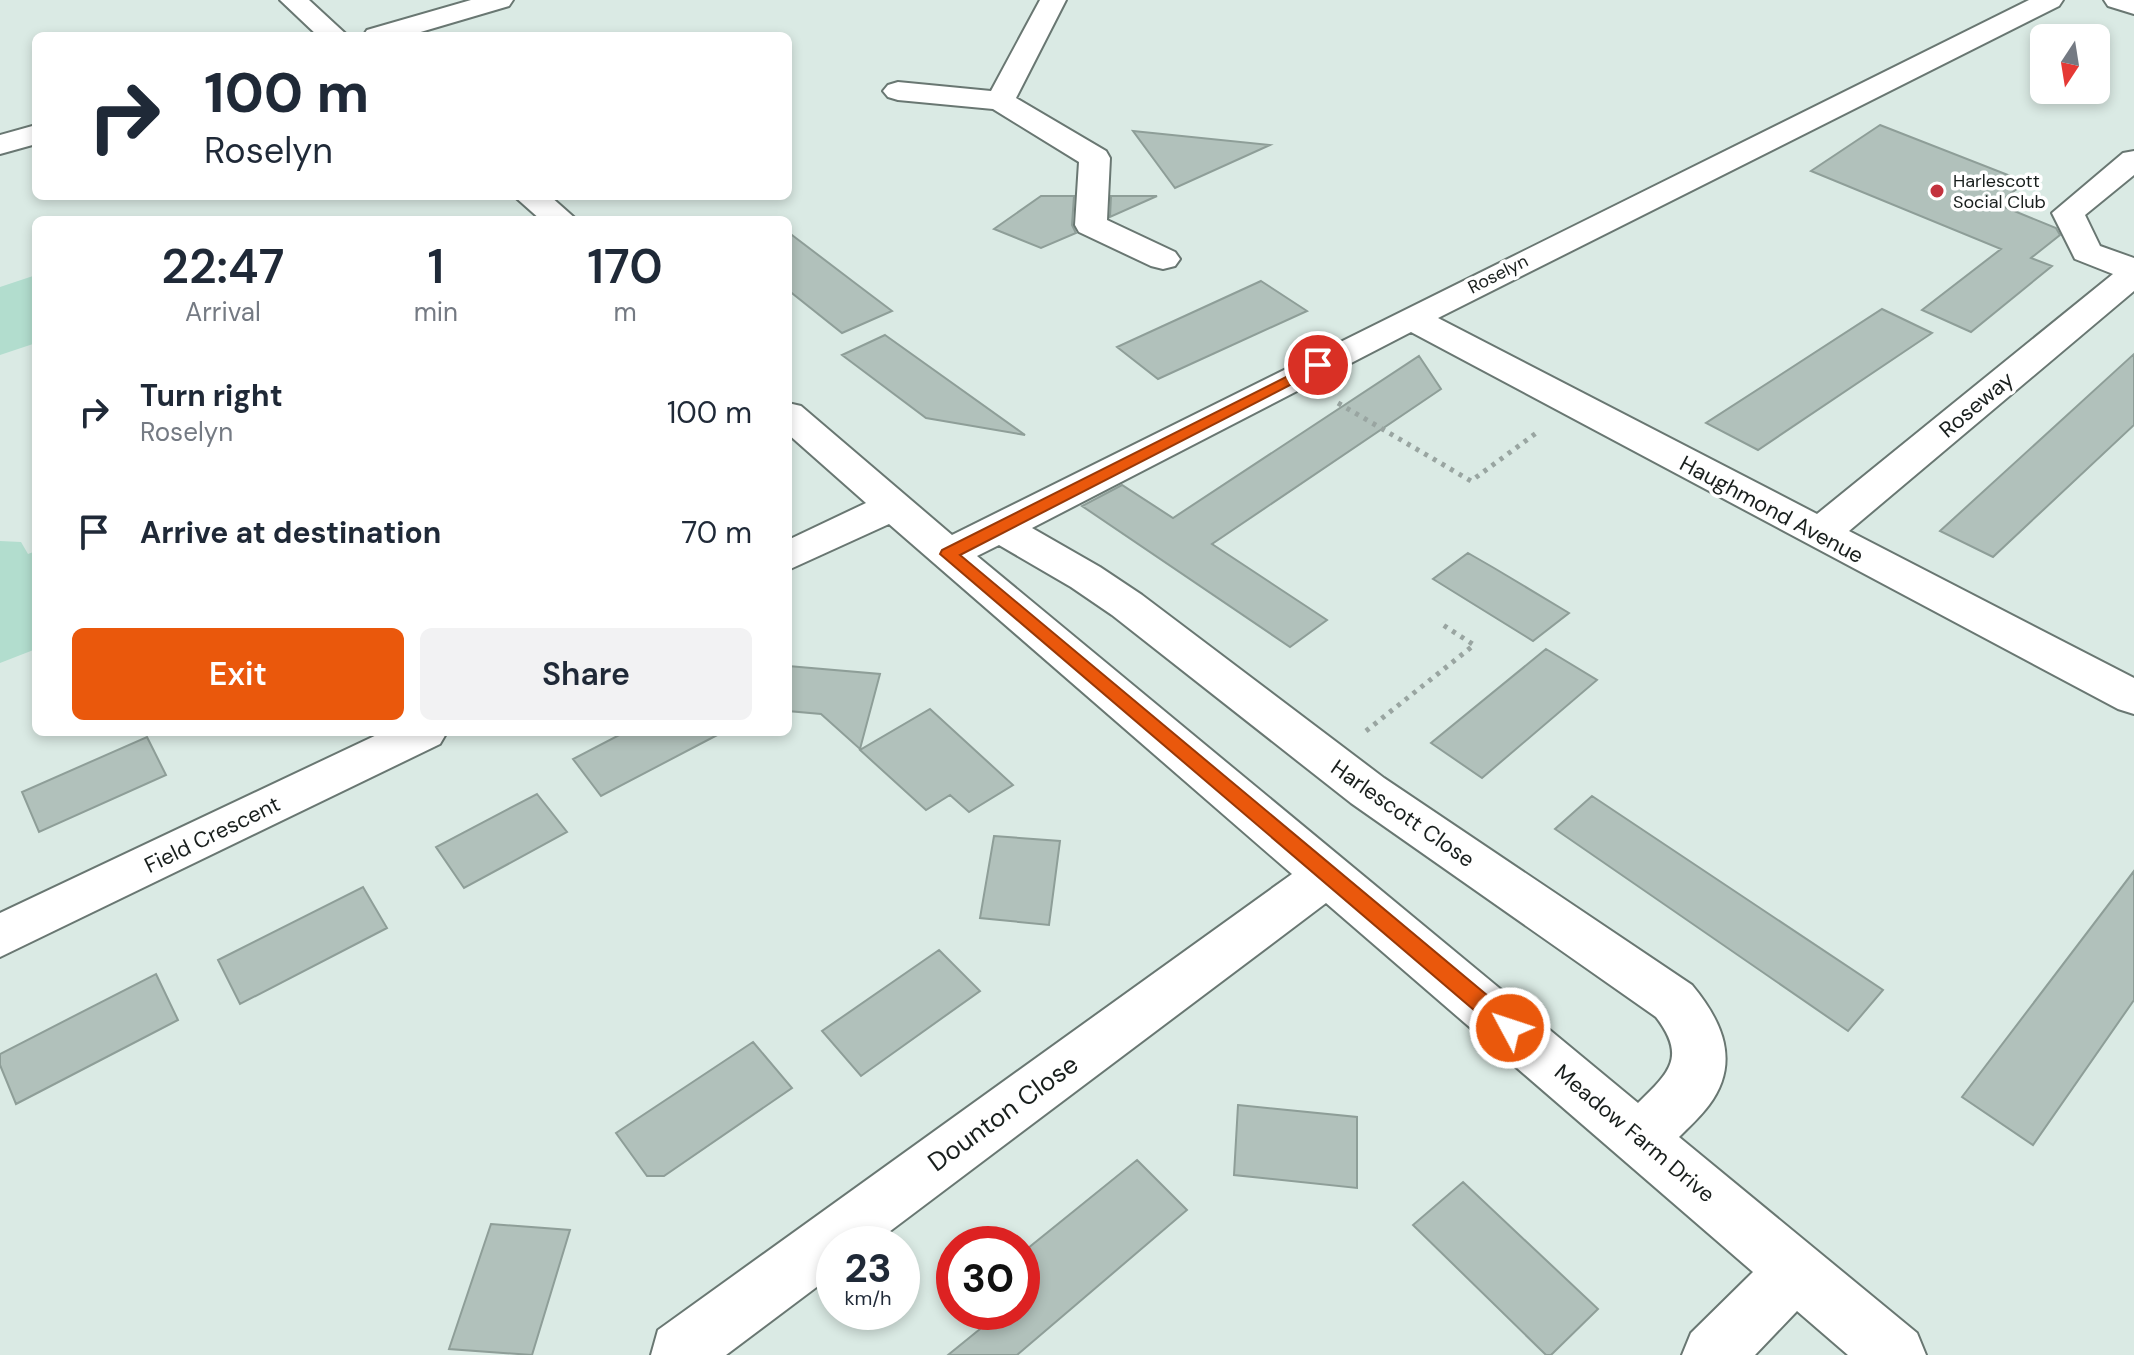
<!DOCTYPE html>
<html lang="en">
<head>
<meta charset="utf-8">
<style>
  :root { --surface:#fff; --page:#f2f2f3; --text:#1f2937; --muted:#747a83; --accent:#ea580c }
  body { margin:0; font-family:"DM Sans",sans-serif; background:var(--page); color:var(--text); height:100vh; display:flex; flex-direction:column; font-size:30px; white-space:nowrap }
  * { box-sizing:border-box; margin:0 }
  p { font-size:26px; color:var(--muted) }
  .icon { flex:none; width:44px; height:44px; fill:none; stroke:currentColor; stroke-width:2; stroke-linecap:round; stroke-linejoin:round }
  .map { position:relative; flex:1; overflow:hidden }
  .side { position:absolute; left:32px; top:216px; width:760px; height:520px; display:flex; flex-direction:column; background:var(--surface); border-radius:12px; box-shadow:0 4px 12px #0003 }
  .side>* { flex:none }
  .top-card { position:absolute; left:32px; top:32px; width:760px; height:168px; border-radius:12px; box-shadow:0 4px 12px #0003; background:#fff; color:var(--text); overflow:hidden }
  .needle { width:52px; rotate:192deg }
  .controls { position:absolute; left:2030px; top:24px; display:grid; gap:16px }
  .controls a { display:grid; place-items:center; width:80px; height:80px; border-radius:12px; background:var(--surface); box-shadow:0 4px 12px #0003; font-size:40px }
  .speed { position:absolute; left:816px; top:1226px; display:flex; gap:16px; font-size:40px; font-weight:700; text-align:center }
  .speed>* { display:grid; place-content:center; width:104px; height:104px; border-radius:50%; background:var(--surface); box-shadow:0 4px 12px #0003; line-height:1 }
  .speed small { font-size:20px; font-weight:400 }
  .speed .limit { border:12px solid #d22; background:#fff; color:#111 }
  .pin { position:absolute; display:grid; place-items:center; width:68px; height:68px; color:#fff; margin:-34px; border:4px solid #fff; border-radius:50%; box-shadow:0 2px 8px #0007 }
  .me { position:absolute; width:88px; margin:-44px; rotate:310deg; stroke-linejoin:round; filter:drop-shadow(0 0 6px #0008) }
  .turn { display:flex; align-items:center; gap:28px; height:168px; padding:0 40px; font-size:36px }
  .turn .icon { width:104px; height:104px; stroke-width:2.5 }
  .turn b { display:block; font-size:56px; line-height:68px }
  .eta { display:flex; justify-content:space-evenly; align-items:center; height:136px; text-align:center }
  .eta b { font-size:48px; font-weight:600; line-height:56px }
  .primary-button { display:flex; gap:16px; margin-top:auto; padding:16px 40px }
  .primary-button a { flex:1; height:92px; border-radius:12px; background:var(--accent); color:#fff; font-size:32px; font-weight:600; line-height:92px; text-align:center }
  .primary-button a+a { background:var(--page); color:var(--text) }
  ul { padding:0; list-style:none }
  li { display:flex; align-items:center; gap:24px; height:120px; padding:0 40px }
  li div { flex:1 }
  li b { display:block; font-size:30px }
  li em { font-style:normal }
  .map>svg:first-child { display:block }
</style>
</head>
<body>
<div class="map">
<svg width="2134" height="1355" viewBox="0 0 2134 1355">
  <rect width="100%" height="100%" fill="#daeae4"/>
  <path fill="#b2ddce" d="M 36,275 L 36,343 L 0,355 L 0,287 Z
    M 0,541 L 21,542 L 28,554 L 36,551 L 36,649 L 0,663 Z"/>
  <path fill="#b1c1bb" stroke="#8e9e98" stroke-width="2" d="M 1880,125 L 2026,182 L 1997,204 L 2056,228 L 2060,235 L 2031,258 L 2052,266 L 1971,332 L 1922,310 L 2001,249 L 1811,171 Z
    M 1133,131 L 1270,145 L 1175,188 Z
    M 1041,196 L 1074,196 L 1072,225 L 1076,233 L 1041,248 L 994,229 Z
    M 1111,196 L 1157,196 L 1110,217 Z
    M 788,232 L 855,283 L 892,311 L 842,333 L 788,290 Z
    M 1261,281 L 1307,311 L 1158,379 L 1117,347 Z
    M 1882,309 L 1932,333 L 1758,450 L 1706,423 Z
    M 885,335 L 1025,435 L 926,418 L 842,355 Z
    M 2134,354 L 2134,425 L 1993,557 L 1940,531 Z
    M 1419,356 L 1441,389 L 1212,544 L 1327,620 L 1290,647 L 1082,506 L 1122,485 L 1173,518 Z
    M 1468,553 L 1494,568 L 1569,613 L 1533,641 L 1433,579 Z
    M 1546,649 L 1597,680 L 1482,778 L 1431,743 Z
    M 788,666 L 880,674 L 860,749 L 821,714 L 788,711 Z
    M 930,709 L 1013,785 L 969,812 L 950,795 L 926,810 L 860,750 Z
    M 625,732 L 723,732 L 601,796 L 573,759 Z
    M 147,737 L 166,775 L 39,832 L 22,792 Z
    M 537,794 L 567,832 L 464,888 L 436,847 Z
    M 1592,796 L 1883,990 L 1848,1031 L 1555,829 Z
    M 994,836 L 1060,841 L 1049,925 L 980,918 Z
    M 2134,871 L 2134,1000 L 2033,1145 L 1962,1097 Z
    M 363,887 L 387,928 L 240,1004 L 218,960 Z
    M 939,950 L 980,991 L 861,1076 L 822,1031 Z
    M 156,974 L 178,1020 L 16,1104 L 0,1065 L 0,1054 Z
    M 753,1042 L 792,1088 L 664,1176 L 647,1176 L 616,1133 Z
    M 1238,1105 L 1357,1117 L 1357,1188 L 1234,1175 Z
    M 1137,1160 L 1187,1210 L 1017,1355 L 948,1355 L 1001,1312 L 1022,1312 L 1022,1253 Z
    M 1463,1182 L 1598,1309 L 1551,1355 L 1546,1355 L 1413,1225 Z
    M 491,1224 L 570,1230 L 532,1355 L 449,1349 Z"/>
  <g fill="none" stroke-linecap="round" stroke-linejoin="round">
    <defs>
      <path id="minor" d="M 280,0 L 309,0 L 348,36 L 318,36 Z
        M 471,0 L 513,0 L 509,6 L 407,36 L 363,36 L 367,30 Z
        M 1040,0 L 1066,0 L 1016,98 L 1106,151 L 1110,158 L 1107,220 L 1175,252 L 1180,259 L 1175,266 L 1163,269 L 1151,266 L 1079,232 L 1075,225 L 1079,162 L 993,109 L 898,100 L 888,97 L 883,91 L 888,85 L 898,82 L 991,91 Z
        M 2029,0 L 2063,0 L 2059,6 L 1438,318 L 1817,514 L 2113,274 L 2075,259 L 2052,213 L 2123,153 L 2134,151 L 2134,175 L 2085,215 L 2100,246 L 2134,258 L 2134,291 L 1849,531 L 2134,678 L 2134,714 L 2118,709 L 1411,332 L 1032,528 L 1100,567 L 1142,595 L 1384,778 L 1692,985 C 1722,1021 1741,1062 1709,1105 C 1701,1116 1689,1127 1679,1137 L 1917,1333 L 1926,1355 L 1848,1355 L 1797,1311 L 1755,1355 L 1682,1355 L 1691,1333 L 1753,1272 L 1326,903 L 873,1244 L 834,1244 L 834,1274 L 726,1355 L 651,1355 L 658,1330 L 1292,874 L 889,524 L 788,570 L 788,540 L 866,503 L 788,434 L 788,403 L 801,406 L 952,535 ZM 999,545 L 1071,587 L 1112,615 L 1351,803 L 1656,1017 C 1687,1057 1669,1073 1638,1103 L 977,556 Z
        M 2104,0 L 2134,0 L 2134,14 L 2108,6 Z
        M 36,125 L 36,144 L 0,154 L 0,135 Z
        M 514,196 L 550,196 L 577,220 L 541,220 Z
        M 383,732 L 447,732 L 440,744 L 0,957 L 0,913 Z"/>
    </defs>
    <use href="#minor" stroke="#697772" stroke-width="4"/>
    <path stroke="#99a5a1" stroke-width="5" stroke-dasharray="4 6" stroke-linecap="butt" d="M 1338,403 L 1471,481 L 1539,431
      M 1366,731 L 1474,645 L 1440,623"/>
    <use href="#minor" fill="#fff" fill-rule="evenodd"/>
  </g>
  <path fill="#ea580c" stroke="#983908" stroke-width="2" d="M 1318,361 L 1325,365 L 1323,368 L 960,555 L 1518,1021 L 1521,1028 L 1518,1034 L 1510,1037 L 1502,1034 L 940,554 L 942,550 Z"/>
  <circle fill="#c3333e" stroke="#fff" stroke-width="3" cx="1937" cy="191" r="8"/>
  <g text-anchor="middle" stroke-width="7" stroke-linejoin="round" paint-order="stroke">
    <g font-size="18" fill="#191f1d" stroke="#fff" text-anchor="start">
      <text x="1953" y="187">Harlescott<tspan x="1953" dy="21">Social Club</tspan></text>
    </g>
    <g font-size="18" fill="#191f1d" stroke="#fff">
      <text transform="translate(1498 274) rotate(-27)" y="6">Roselyn</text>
    </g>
    <g font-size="22" fill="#191f1d" stroke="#fff">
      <text transform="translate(1976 404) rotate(-40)" y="8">Roseway</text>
      <text transform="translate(1772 509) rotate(28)" y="8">Haughmond Avenue</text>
      <text transform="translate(1403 813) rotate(35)" y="8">Harlescott Close</text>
      <text transform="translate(212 834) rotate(-26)" y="8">Field Crescent</text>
      <text transform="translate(1635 1133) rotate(40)" y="8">Meadow Farm Drive</text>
    </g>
    <g font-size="26" fill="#191f1d" stroke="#fff">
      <text transform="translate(1003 1113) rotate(-36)" y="9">Dounton Close</text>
    </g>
  </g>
</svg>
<div class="controls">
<a><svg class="needle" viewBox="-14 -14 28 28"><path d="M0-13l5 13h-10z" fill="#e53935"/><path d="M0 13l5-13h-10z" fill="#747a83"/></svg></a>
</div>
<div class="speed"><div>23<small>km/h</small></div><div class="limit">30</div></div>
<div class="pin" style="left:1318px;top:365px;background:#d93025"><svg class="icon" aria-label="arrive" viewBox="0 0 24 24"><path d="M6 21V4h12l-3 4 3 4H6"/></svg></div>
<svg class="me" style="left:1510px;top:1028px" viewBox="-20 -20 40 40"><circle r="17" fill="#ea580c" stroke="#fff" stroke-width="3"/><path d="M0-11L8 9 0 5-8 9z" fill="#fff"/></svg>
<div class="top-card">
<div class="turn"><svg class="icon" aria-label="right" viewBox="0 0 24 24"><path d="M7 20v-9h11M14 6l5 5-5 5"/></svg><div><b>100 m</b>Roselyn</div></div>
</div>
<section class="side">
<div class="eta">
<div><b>22:47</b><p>Arrival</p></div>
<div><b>1</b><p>min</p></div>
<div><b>170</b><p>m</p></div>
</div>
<ul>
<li><svg class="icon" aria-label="right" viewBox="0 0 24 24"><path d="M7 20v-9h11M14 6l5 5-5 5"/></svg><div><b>Turn right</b><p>Roselyn</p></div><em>100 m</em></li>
<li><svg class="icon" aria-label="arrive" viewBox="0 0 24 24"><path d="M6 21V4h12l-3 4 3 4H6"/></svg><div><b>Arrive at destination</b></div><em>70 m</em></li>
</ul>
<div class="primary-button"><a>Exit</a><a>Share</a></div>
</section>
</div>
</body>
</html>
